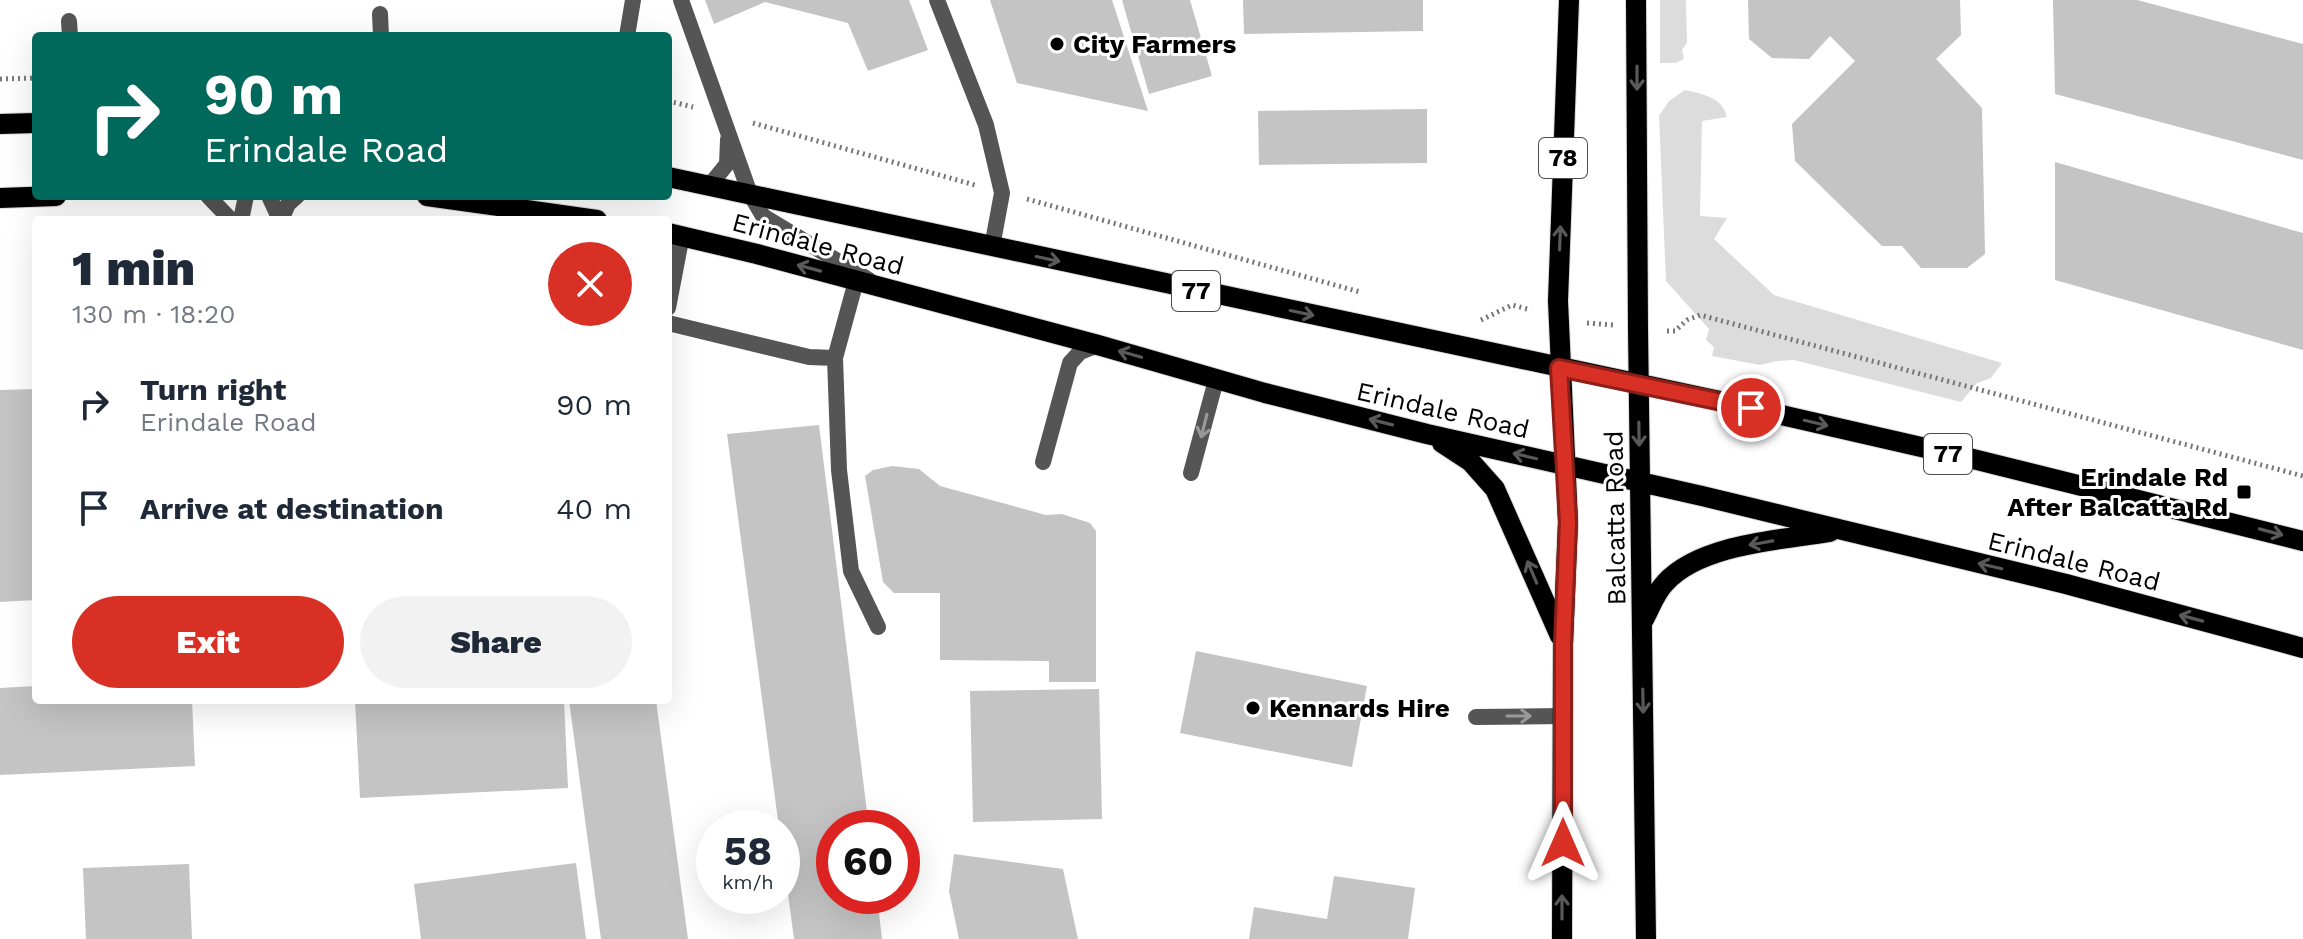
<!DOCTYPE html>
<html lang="en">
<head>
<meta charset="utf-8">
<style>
  :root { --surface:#fff; --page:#f2f2f3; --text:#1f2937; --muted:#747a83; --accent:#d93025 }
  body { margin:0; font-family:"Work Sans",sans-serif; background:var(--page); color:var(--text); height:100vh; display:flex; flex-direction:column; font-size:30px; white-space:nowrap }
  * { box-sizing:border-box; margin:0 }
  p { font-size:26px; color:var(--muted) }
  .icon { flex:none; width:44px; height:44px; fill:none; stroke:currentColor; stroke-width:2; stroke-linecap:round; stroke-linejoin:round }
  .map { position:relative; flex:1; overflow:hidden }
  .drawer { position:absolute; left:32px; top:216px; width:640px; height:488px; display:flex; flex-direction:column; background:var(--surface); border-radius:8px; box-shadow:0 8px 32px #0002 }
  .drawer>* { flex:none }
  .top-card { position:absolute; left:32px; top:32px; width:640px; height:168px; border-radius:8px; box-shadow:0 8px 32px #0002; background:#00695c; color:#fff; overflow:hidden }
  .speed { position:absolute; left:696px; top:810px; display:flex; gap:16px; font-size:40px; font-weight:700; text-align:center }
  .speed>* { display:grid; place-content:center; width:104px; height:104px; border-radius:50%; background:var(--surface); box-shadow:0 8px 32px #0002; line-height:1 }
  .speed small { font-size:20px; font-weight:400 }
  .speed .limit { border:12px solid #d22; background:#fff; color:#111 }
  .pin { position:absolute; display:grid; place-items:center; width:68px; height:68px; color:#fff; margin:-34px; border:4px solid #fff; border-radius:50%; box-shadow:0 2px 8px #0007 }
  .me { position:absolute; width:88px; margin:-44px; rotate:0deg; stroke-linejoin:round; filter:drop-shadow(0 0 6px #0008) }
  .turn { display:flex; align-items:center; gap:28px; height:168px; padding:0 40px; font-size:36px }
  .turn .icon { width:104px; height:104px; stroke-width:2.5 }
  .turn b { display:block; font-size:56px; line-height:68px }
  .round { display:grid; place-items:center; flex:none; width:84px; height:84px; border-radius:42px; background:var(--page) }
  .summary { display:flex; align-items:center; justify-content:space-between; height:136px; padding:0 40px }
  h1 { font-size:48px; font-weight:800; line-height:60px }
  .cta { display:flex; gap:16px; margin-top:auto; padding:16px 40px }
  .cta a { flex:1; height:92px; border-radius:48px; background:var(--accent); color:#fff; font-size:32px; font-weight:800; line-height:92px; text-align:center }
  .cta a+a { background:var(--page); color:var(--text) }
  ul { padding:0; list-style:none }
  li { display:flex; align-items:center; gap:24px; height:104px; padding:0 40px }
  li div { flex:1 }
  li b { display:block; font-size:30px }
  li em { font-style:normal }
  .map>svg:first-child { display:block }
</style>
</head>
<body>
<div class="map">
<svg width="2303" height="939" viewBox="0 0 2303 939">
  <rect width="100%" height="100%" fill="#fff"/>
  <path fill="#dcdcdc" d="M 1660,0 L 1686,0 L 1687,43 L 1682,50 L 1684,59 L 1676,63 L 1660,63 Z
    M 1685,90 C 1702,94 1723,97 1727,117 L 1702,121 L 1700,216 L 1727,218 L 1714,239 L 1774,295 L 2002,363 L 1991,378 L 1977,383 L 1961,402 L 1794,360 L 1777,361 L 1760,365 L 1712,356 L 1714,347 L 1706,340 L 1709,329 L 1666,281 L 1659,116 L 1669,101 Z"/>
  <path fill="#c4c4c4" d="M 705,0 L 909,0 L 928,50 L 868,71 L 848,23 L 765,2 L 714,24 Z
    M 990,0 L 1112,0 L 1148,111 L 1017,83 Z
    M 1122,0 L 1190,0 L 1212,76 L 1149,94 Z
    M 1243,0 L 1423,0 L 1423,31 L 1244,34 Z
    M 1748,0 L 1960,0 L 1961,35 L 1936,59 L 1982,108 L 1985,254 L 1967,268 L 1921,268 L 1902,246 L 1882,246 L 1795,161 L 1792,124 L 1855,61 L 1830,36 L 1809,59 L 1772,58 L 1749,39 Z
    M 2053,0 L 2137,0 L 2303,44 L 2303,160 L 2055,94 Z
    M 1427,109 L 1427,163 L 1259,165 L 1258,111 Z
    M 2055,162 L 2303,233 L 2303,350 L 2055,280 Z
    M 36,389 L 36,600 L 0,602 L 0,390 Z
    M 819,425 L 869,828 L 834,828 L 834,896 L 877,896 L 882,939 L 794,939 L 782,849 L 782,828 L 779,828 L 727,434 Z
    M 892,466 L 919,469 L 940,486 L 1046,515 L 1062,514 L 1090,523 L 1096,531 L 1096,682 L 1049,682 L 1049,661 L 940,660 L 940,593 L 894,593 L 883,582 L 865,476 L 873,470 Z
    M 1196,651 L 1367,686 L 1352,767 L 1180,733 Z
    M 36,686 L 36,700 L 192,700 L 195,766 L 0,775 L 0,688 Z
    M 1099,689 L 1102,819 L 973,822 L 970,691 Z
    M 355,700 L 564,700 L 568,788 L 360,798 Z
    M 569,700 L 656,700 L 688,939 L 601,939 Z
    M 954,854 L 1063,869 L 1078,939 L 959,939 L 949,891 Z
    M 576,863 L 586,939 L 421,939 L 414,884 Z
    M 189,864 L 192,939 L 86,939 L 83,868 Z
    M 1334,876 L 1415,888 L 1408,939 L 1249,939 L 1254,907 L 1327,919 Z"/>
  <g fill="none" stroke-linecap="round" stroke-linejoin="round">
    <defs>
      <path id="primary" d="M 1636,0 L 1638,328 L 1646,939
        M 0,124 L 36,123
        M 668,177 L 1720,401 L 1965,457 L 2303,541
        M 427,196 L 597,220
        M 0,198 L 56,196
        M 668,233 L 757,254 L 1098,345 L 1265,393 L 1427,434 L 1702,496 L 2066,584 L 2303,648
        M 1442,443 L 1471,462 L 1495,489 L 1560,636
        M 1643,621 C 1650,609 1655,593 1665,583 C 1700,544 1781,540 1830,532
        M 1562,939 L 1563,644 L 1568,522 L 1558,301 L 1569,0"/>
    </defs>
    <use href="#primary" stroke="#dbdbdb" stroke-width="22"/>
    <path stroke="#777" stroke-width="5" stroke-dasharray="2 4" stroke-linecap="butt" d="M 0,79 L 36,78
      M 668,101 L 693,107
      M 753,123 L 975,185
      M 1027,199 L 1360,292
      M 1481,320 L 1512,305 L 1531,310
      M 1587,323 L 1613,325
      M 1667,331 L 1675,331 L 1687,320 L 1700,315 L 2303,476"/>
    <path stroke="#555" stroke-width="16" d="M 681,0 L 750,194 L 763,216 L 869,280
      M 937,0 L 986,125 L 1002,193 L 992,247
      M 380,14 L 381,36
      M 69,21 L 70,36
      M 627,36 L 633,0
      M 710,185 L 727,164 L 728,140
      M 208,196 L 231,220
      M 269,196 L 280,220
      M 241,220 L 246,196
      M 281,220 L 288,204 L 297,196
      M 856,281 L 835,358 L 839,470 L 851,571 L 878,627
      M 668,308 L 682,235
      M 668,323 L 809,357 L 835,358
      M 1043,462 L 1070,363 L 1080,352 L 1098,345
      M 1191,473 L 1216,380
      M 1476,717 L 1563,716"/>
    <use href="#primary" stroke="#000" stroke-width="20"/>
  </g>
  <defs><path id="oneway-shaft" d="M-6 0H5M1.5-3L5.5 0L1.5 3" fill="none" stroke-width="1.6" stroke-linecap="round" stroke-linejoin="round" transform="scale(2)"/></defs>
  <g stroke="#595959">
    <use href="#oneway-shaft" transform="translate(1637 78) rotate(90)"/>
    <use href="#oneway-shaft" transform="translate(1560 238) rotate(-88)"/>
    <use href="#oneway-shaft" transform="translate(1048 259) rotate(12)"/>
    <use href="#oneway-shaft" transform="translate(809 268) rotate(-165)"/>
    <use href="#oneway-shaft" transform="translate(1302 313) rotate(12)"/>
    <use href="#oneway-shaft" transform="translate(1130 354) rotate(-164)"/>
    <use href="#oneway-shaft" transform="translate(1381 422) rotate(-166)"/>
    <use href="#oneway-shaft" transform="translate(1816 423) rotate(13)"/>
    <use href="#oneway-shaft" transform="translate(1639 434) rotate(89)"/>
    <use href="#oneway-shaft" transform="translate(1525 456) rotate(-167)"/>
    <use href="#oneway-shaft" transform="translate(2271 532) rotate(15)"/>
    <use href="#oneway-shaft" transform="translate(1761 543) rotate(170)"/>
    <use href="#oneway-shaft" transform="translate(1990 566) rotate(-167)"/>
    <use href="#oneway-shaft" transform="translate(1532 572) rotate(-113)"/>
    <use href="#oneway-shaft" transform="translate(2191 618) rotate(-165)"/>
    <use href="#oneway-shaft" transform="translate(1643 701) rotate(89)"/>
    <use href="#oneway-shaft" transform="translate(1562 907) rotate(-90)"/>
  </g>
  <g stroke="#999">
    <use href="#oneway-shaft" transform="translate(1204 426) rotate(104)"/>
    <use href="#oneway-shaft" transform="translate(1519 716)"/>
  </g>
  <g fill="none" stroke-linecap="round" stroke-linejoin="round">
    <defs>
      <path id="route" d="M 1563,843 L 1563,644 L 1568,522 L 1559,368 L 1751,408"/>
    </defs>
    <use href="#route" stroke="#8d1f18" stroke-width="20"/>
    <use href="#route" stroke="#d93025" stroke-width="14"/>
  </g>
  <g fill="#000" stroke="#fff" stroke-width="3">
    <circle cx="1057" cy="44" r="8"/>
    <rect x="2236" y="484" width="16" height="16" rx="4"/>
    <circle cx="1253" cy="708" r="8"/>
  </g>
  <g text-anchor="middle" stroke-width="6" stroke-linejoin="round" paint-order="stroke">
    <g fill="#fff" stroke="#4c4c4c" stroke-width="2">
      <rect x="1539" y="138" width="48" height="40" rx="6"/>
      <rect x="1172" y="271" width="48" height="40" rx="6"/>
      <rect x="1924" y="434" width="48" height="40" rx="6"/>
    </g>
    <g font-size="24" font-weight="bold" fill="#000">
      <text x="1563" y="166">78</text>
      <text x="1196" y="299">77</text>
      <text x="1948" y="462">77</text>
    </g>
    <g font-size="26" font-weight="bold" fill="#000" stroke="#fff" text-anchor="start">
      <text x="1073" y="53">City Farmers</text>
      <text x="2228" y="486" text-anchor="end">Erindale Rd<tspan x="2228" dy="30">After Balcatta Rd</tspan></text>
      <text x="1269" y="717">Kennards Hire</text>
    </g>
    <g font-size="26" fill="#000" stroke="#fff">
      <text transform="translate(818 244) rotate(15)" y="9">Erindale Road</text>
      <text transform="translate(1443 410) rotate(13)" y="9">Erindale Road</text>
      <text transform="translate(1615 518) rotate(-91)" y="9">Balcatta Road</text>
      <text transform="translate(2074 561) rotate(14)" y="9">Erindale Road</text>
    </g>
  </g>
</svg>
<div class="speed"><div>58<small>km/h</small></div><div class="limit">60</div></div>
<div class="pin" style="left:1751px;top:408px;background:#d93025"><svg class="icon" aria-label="arrive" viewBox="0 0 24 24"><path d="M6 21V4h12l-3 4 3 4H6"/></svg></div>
<svg class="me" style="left:1563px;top:843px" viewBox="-20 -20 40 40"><path d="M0-17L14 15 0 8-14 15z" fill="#d93025" stroke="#fff" stroke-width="4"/></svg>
<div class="top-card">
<div class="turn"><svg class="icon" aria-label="right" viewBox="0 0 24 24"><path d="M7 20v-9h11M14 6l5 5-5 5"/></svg><div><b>90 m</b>Erindale Road</div></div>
</div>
<section class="drawer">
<div class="summary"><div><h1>1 min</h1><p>130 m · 18:20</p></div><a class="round" style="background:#d93025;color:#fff"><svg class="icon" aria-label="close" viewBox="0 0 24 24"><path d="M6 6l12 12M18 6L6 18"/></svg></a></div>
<ul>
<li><svg class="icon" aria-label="right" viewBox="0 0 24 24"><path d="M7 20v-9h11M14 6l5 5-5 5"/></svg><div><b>Turn right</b><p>Erindale Road</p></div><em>90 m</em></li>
<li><svg class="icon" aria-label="arrive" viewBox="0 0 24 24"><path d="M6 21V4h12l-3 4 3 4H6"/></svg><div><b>Arrive at destination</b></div><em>40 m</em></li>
</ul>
<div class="cta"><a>Exit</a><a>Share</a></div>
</section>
</div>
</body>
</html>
